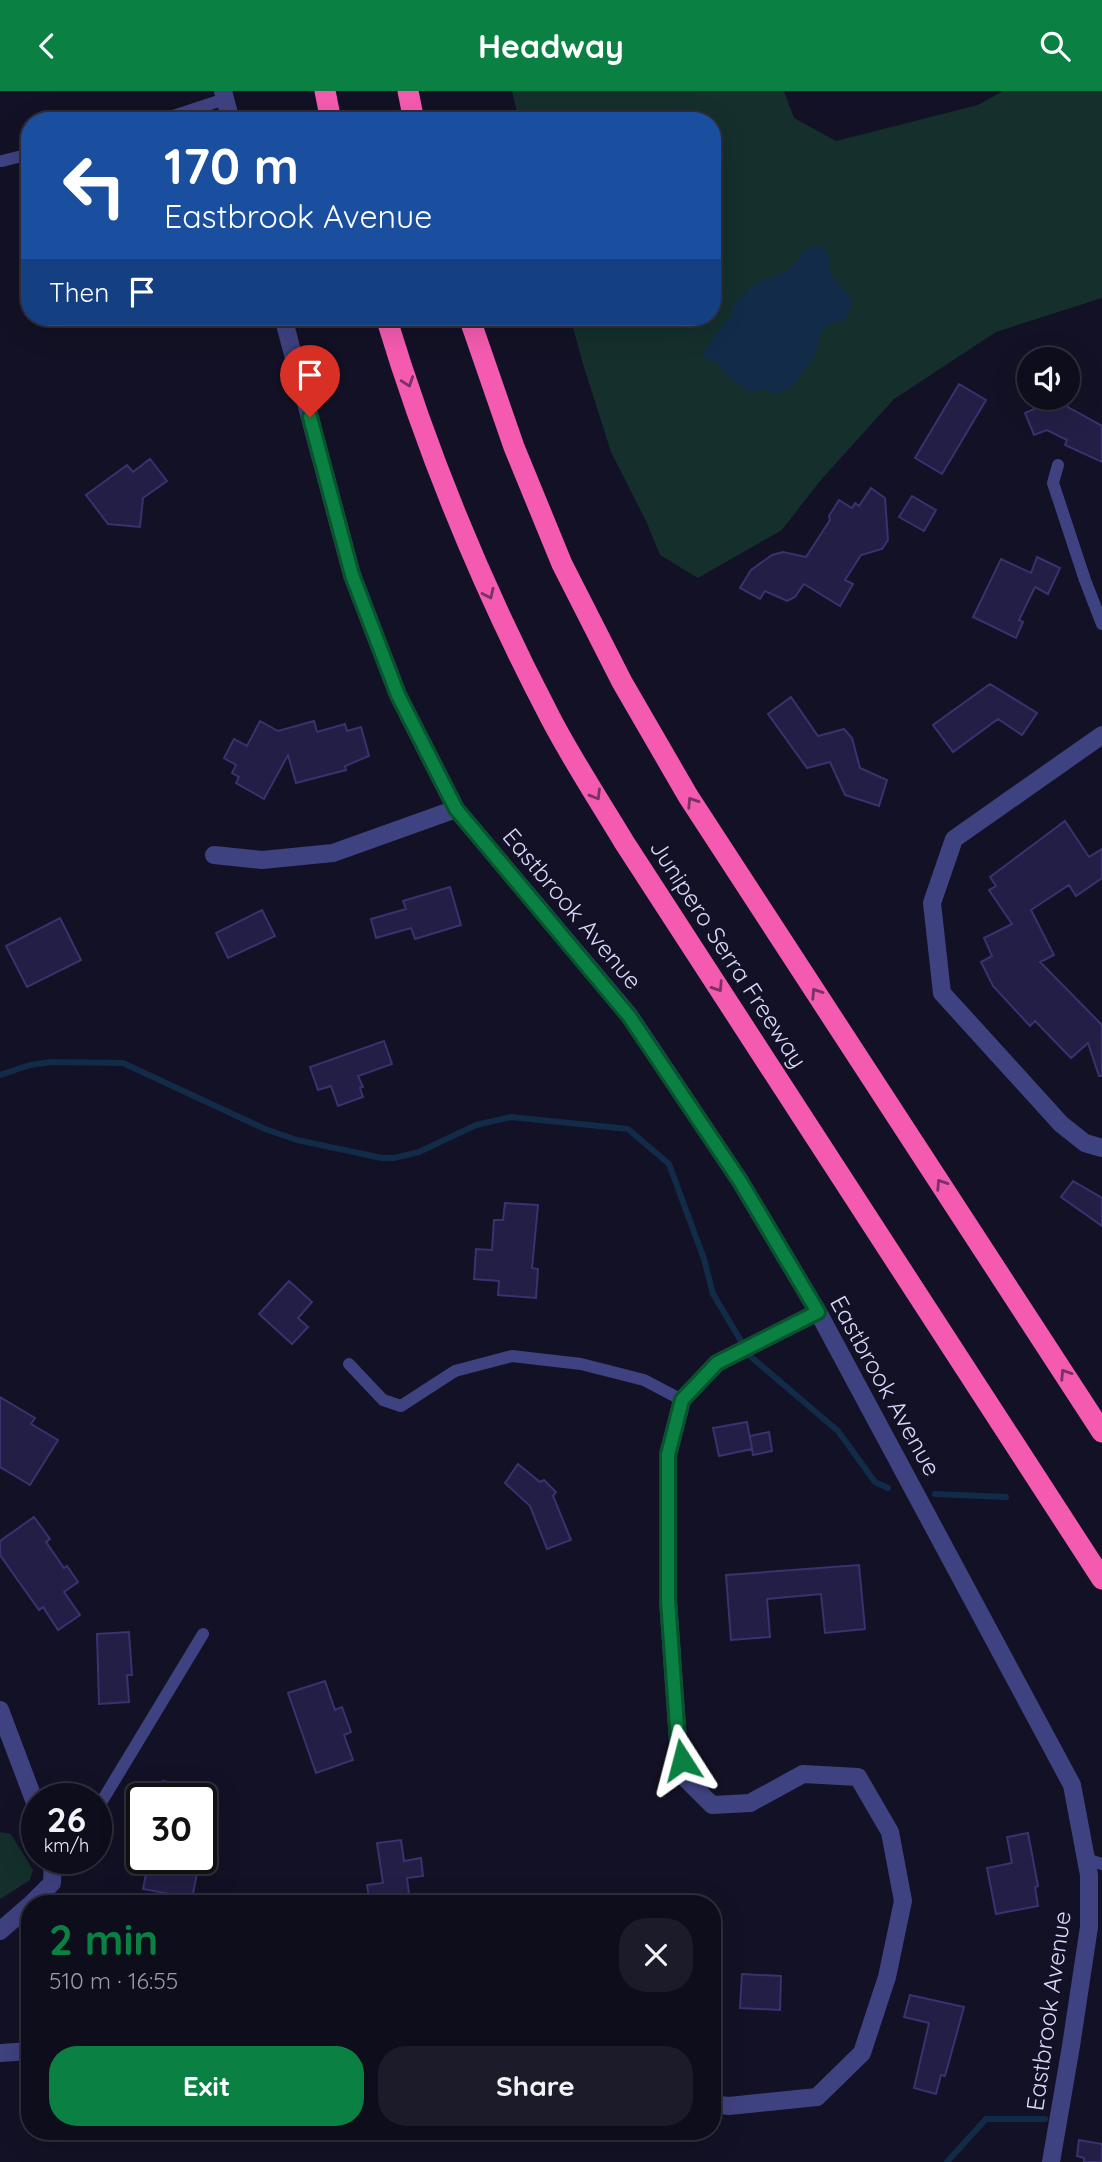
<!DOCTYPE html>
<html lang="en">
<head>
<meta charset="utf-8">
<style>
  :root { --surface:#0e0d1c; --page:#1c1b29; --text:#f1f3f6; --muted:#9b9ca3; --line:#2e2d3b; --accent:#0b8043 }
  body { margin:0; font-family:Quicksand,sans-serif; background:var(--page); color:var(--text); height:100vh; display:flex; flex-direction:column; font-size:26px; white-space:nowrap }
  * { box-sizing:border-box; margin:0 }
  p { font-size:23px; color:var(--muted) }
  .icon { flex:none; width:38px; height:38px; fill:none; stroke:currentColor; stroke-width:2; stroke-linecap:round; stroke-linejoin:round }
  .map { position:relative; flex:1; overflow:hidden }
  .side { position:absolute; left:21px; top:1804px; width:700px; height:245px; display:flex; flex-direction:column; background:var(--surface); border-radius:28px; box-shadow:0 7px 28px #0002,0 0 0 2px var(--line) }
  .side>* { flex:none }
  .hud { position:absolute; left:21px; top:21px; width:700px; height:214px; border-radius:28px; box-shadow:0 7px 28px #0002,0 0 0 2px var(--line); background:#1a4fa0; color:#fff; overflow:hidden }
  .controls { position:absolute; left:1017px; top:256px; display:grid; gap:14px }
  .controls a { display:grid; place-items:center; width:63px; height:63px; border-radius:50%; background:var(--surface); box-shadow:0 7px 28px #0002,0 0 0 2px var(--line); font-size:35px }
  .speed { position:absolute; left:21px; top:1692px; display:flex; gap:14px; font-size:35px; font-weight:700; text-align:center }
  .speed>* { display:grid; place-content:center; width:91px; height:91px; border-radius:50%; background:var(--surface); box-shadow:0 7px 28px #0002,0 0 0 2px var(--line); line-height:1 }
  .speed small { font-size:18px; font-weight:400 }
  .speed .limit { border:4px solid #111; border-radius:10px; background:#fff; color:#111 }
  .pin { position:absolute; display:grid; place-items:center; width:60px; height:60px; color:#fff; margin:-72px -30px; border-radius:50% 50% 50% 0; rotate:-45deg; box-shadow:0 0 7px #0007 }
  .pin .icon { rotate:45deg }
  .me { position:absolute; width:77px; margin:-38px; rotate:351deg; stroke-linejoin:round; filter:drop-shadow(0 0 5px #0008) }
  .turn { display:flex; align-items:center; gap:24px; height:147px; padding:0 28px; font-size:32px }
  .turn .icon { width:91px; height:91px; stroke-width:2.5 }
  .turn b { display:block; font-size:49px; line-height:60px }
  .then { display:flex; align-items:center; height:66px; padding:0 28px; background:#0003; gap:14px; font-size:26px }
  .round { display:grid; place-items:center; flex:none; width:74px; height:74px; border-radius:28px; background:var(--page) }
  .headline { display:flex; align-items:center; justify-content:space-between; height:119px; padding:0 28px }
  h1 { font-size:42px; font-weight:700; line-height:52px; color:var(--accent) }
  .button { display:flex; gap:14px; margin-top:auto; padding:14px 28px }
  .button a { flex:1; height:80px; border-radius:28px; background:var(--accent); color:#fff; font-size:28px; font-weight:700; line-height:80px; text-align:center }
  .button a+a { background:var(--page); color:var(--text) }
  header { display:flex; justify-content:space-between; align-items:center; height:91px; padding:0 28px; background:var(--accent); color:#fff; font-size:32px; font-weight:700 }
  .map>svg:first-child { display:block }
</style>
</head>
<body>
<header><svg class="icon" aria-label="back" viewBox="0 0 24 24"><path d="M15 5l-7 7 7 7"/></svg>Headway<svg class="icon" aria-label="search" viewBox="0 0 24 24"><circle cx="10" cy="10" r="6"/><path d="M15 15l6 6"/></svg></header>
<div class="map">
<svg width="1102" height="2071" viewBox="0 0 1102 2071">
  <rect width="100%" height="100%" fill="#131125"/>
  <path fill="#142f2c" d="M 512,0 L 784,0 L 794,27 L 836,50 L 978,14 L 1003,0 L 1102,0 L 1102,207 L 996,241 L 894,308 L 820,390 L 782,439 L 698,487 L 660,464 L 646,430 L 611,361 L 583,273 L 570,226 L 712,226 L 712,30 L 519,30 Z
    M 0,1741 L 11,1743 L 33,1779 L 30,1789 L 0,1808 Z"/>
  <path fill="#122b48" d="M 817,154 C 831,160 829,166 830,179 C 831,189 841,196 849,202 L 852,215 L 845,228 L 824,236 L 812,269 L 792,296 L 776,303 L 767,299 L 749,301 L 726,284 L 717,271 L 701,266 C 710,252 719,239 729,226 C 735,218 729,225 733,216 C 736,209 749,197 756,193 C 774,183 794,184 802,161 Z"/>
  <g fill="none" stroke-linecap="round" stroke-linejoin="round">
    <path stroke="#122b48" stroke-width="6" d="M 0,984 L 30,974 L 51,971 L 123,972 L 265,1038 L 297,1049 L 382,1067 L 394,1067 L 419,1061 L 476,1034 L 511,1026 L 628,1038 L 669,1073 L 704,1168 L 713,1203 L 750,1265 L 838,1340 L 875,1391 L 888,1397
      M 935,1403 L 1006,1406
      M 947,2071 L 986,2028 L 1045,2028"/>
  </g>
  <path fill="#231e45" stroke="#39326f" stroke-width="2" d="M 959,293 L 986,309 L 942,383 L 915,367 Z
    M 1040,306 L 1064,306 L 1068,316 L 1102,335 L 1102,371 L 1065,354 L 1067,349 L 1047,339 L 1034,344 L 1025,322 L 1043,314 Z
    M 150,368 L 167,390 L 143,407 L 140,436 L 108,433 L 86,404 L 127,374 L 133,381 Z
    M 871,397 L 885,407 L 888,449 L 882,458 L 861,464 L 845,489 L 853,493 L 840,515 L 804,493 L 795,506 L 787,510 L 765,500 L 760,508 L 740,497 L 751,479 L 772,464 L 783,461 L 806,466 L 830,429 L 829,425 L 839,409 L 852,417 L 855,412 L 859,415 Z
    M 912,405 L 936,419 L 924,440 L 899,426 Z
    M 1037,466 L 1060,477 L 1048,503 L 1035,496 L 1019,529 L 1023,531 L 1016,547 L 973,526 L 1001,468 L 1031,482 Z
    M 990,593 L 1037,622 L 1022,644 L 998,628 L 953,661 L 933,634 Z
    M 791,606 L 818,645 L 844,638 L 852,647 L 860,677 L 887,689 L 879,715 L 845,704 L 830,671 L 807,677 L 768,623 Z
    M 260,630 L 278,640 L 314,630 L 317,641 L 345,633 L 347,640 L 361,636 L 369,665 L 345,675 L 346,679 L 296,692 L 288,664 L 264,708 L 236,692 L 239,686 L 232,682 L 236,674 L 224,667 L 234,648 L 247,655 Z
    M 1065,730 L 1089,766 L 1102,758 L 1102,787 L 1076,805 L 1069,794 L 1031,819 L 1054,864 L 1040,871 L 1102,934 L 1102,985 L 1099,985 L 1088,952 L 1071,967 L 1035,930 L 1030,935 L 993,895 L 981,871 L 992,865 L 984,847 L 1012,833 L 989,799 L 996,795 L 990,786 Z
    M 450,796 L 461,834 L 415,848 L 411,837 L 376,847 L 371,828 L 406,818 L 403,810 Z
    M 262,819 L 275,845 L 228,867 L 216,842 Z
    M 60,827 L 81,869 L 27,896 L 6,855 Z
    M 384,950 L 392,973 L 358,985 L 363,996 L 360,997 L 363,1006 L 338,1015 L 331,995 L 318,999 L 310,976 Z
    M 1073,1090 L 1102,1107 L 1102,1135 L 1061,1106 Z
    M 505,1112 L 538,1114 L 532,1177 L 538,1178 L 536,1207 L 498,1204 L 499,1190 L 474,1188 L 476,1158 L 492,1159 L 494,1129 L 503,1129 Z
    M 289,1190 L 312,1211 L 298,1227 L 308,1236 L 292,1253 L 259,1223 Z
    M 0,1306 L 35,1327 L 31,1333 L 58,1349 L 30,1394 L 0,1376 Z
    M 747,1331 L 752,1358 L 719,1365 L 713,1337 Z
    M 769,1341 L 772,1360 L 753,1364 L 750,1345 Z
    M 518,1373 L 540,1391 L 544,1389 L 556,1401 L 553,1405 L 571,1449 L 547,1458 L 530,1415 L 505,1392 Z
    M 34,1426 L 50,1448 L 46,1451 L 64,1477 L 67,1475 L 78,1491 L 64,1501 L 80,1524 L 58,1539 L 43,1516 L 39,1519 L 0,1464 L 0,1450 Z
    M 859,1474 L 865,1538 L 825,1542 L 821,1503 L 767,1508 L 770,1546 L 731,1549 L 726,1484 Z
    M 129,1541 L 132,1584 L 127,1584 L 129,1611 L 99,1613 L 97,1543 Z
    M 325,1590 L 335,1619 L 342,1616 L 351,1641 L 344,1644 L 353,1669 L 316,1682 L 288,1602 Z
    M 163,1690 L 214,1700 L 214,1708 L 160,1708 Z
    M 1028,1742 L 1038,1795 L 1035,1796 L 1038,1815 L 996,1823 L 987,1777 L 1012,1772 L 1007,1746 Z
    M 401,1749 L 404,1770 L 421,1767 L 423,1785 L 407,1787 L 409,1803 L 392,1805 L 393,1813 L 370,1813 L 367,1794 L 383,1792 L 377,1752 Z
    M 149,1768 L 200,1768 L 192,1807 L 143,1798 Z
    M 742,1883 L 781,1885 L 780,1919 L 740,1917 Z
    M 910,1904 L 964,1916 L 945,1985 L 941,1984 L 936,2003 L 914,1997 L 929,1932 L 904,1926 Z
    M 1079,2049 L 1102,2053 L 1102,2071 L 1084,2071 L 1084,2067 L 1077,2065 Z"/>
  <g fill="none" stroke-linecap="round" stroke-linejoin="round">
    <path stroke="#3f4281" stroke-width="12" d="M 158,30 L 225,8
      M 2,70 L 30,63
      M 1058,374 L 1053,392 L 1085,489 L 1102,533
      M 349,1273 L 383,1309 L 401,1315 L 455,1280 L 512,1265 L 581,1273 L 644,1289 L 682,1309
      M 96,1720 L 203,1543
      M 1086,1768 L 1102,1773"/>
    <path stroke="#3f4281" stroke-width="18" d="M 223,0 L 231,30
      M 283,226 L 352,484 L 398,604 L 456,718 L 629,924 L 740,1090 L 818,1221 L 1072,1694 L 1089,1784 L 1089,1836 L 1071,1955 L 1051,2071
      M 1102,644 L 954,748 L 932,812 L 942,902 L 1061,1033 L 1085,1052 L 1102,1057
      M 214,764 L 262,769 L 333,762 L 456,718
      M 0,1619 L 37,1717
      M 31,1813 L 52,1792 L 53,1768
      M 0,1840 L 30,1814
      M 0,1962 L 30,1960
      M 712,2013 L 729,2015 L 817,2006 L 862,1962 L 887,1886 L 903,1810 L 890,1741 L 858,1686 L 803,1683 L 750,1712 L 712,1714 L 686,1688 L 678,1650 L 668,1509 L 668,1364 L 682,1309 L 717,1272 L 818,1221"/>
    <path stroke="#f45bb0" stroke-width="21" d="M 325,0 L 331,30
      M 408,0 L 414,30
      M 386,226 C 428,365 484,500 551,628 C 573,670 600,711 624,751 L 1102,1488
      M 469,226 L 514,356 L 562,473 L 622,591 L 688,705 L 1102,1341"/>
  </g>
  <defs><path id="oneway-chevron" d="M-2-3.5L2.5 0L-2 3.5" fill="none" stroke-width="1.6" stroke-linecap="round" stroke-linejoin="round" transform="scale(1.75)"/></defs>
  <g stroke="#783264">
    <use href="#oneway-chevron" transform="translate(408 291) rotate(71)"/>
    <use href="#oneway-chevron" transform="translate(489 503) rotate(65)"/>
    <use href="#oneway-chevron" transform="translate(596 704) rotate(59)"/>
    <use href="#oneway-chevron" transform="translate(692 711) rotate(-123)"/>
    <use href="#oneway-chevron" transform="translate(718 896) rotate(57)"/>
    <use href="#oneway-chevron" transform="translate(816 902) rotate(-123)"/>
    <use href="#oneway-chevron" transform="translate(941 1093) rotate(-123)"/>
    <use href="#oneway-chevron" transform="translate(1065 1283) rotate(-123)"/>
  </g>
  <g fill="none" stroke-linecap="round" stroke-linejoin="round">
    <defs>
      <path id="route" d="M 310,326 L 352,484 L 398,604 L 456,718 L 629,925 L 740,1090 L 818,1221 L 717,1272 L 682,1309 L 668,1364 L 668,1509 L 678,1650 L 682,1669"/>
    </defs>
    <use href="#route" stroke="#07532c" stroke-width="18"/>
    <use href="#route" stroke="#0b8043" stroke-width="12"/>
  </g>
  <g text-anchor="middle" stroke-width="5" stroke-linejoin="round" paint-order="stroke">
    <g font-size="24" fill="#d9d8fc" stroke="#131125">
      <text transform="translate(572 818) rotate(50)" y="8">Eastbrook Avenue</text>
      <text transform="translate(728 863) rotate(57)" y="8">Junipero Serra Freeway</text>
      <text transform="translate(885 1295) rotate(61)" y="8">Eastbrook Avenue</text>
      <text transform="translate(1049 1920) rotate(-82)" y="8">Eastbrook Avenue</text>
    </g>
  </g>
</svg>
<div class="controls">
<a><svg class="icon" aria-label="sound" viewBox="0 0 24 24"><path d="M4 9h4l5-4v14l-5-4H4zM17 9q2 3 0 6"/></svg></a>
</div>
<div class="speed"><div>26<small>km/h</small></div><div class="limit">30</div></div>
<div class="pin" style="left:310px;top:326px;background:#d93025"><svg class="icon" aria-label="arrive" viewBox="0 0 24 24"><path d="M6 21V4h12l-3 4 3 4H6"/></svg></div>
<svg class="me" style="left:682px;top:1669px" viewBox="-20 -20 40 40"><path d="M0-17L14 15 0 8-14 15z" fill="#0b8043" stroke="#fff" stroke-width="4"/></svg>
<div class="hud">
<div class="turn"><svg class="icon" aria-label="left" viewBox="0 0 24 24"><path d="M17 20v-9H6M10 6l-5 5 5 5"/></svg><div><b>170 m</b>Eastbrook Avenue</div></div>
<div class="then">Then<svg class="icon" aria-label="arrive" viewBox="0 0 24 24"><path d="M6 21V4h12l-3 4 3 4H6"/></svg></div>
</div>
<section class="side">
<div class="headline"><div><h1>2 min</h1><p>510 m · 16:55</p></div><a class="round"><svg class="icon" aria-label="close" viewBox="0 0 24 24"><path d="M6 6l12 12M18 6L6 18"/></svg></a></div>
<div class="button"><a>Exit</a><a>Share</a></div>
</section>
</div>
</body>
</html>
